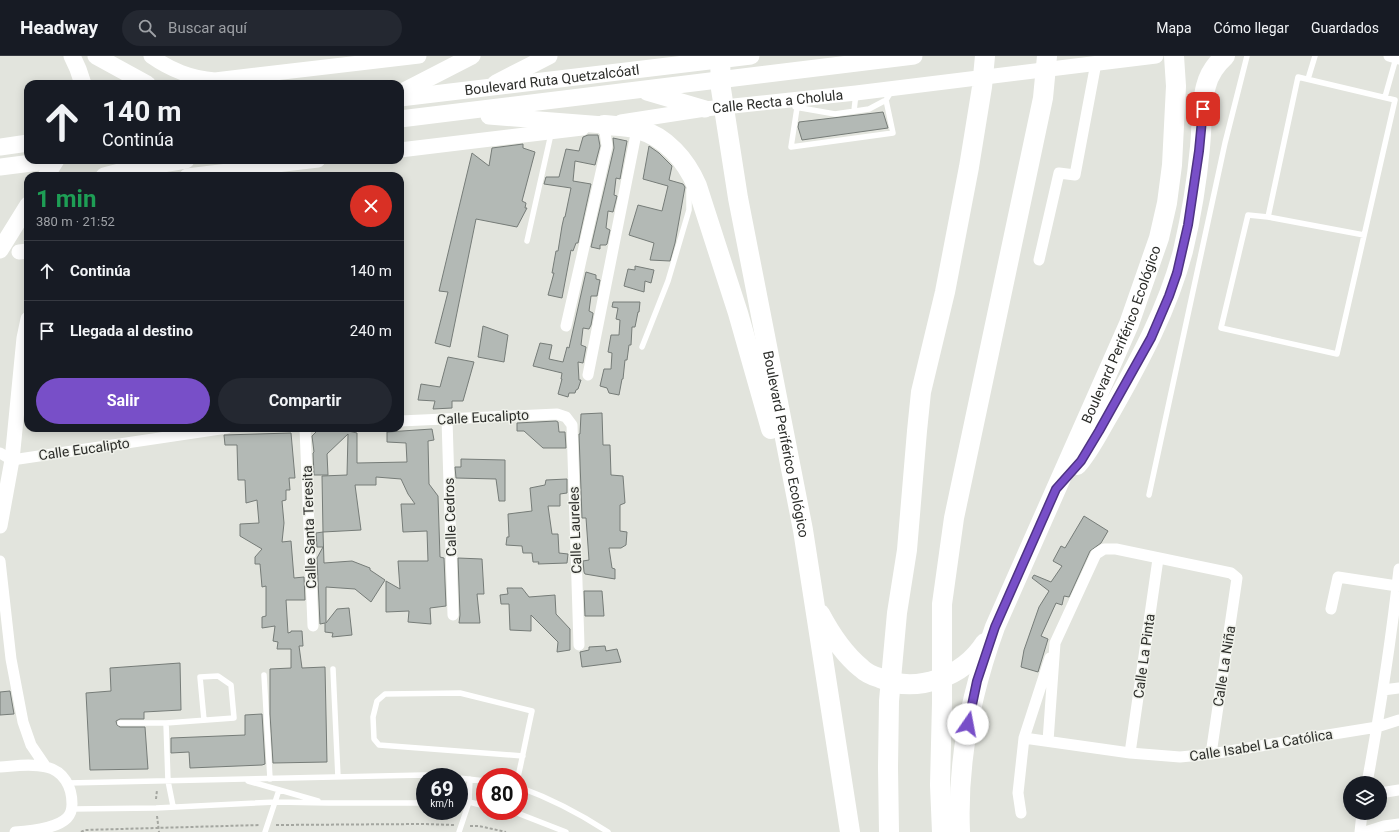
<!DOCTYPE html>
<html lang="es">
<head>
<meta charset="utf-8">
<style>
  :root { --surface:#171b24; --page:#242831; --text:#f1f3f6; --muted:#9ea1a6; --line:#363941; --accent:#784fc8 }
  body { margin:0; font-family:Roboto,sans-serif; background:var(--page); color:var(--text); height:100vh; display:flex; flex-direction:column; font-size:15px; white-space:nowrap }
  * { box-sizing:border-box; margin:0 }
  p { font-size:13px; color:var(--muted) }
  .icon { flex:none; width:22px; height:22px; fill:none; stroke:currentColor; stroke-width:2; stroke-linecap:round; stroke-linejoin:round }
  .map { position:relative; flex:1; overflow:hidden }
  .sheet { position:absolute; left:24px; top:116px; width:380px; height:260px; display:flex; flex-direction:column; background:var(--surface); border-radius:12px; box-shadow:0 2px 10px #0003 }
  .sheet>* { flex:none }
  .top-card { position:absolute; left:24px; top:24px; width:380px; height:84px; border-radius:12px; box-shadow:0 2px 10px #0003; background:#171b24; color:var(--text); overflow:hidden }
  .fabs { position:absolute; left:1343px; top:720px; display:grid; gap:8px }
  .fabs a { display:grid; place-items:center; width:44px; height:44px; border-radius:50%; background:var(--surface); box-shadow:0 2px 10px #0003; font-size:20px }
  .speed { position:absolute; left:416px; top:712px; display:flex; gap:8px; font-size:20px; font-weight:700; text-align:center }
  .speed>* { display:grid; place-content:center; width:52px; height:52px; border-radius:50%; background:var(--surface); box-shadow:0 2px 10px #0003; line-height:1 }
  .speed small { font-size:10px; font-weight:400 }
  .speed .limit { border:6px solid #d22; background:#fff; color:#111 }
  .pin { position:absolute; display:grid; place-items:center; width:34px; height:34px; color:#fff; margin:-17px; border-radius:8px; box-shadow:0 2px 6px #0006 }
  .me { position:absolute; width:44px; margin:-22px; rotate:12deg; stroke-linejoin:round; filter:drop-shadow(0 0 3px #0008) }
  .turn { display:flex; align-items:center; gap:14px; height:84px; padding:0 12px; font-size:18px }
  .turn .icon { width:52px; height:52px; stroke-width:2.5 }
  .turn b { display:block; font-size:28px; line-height:34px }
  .round { display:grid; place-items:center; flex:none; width:42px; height:42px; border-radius:21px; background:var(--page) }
  .summary { display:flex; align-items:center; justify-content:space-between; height:68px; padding:0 12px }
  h1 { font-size:24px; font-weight:700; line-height:30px; color:#1e9e55 }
  .action { display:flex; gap:8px; margin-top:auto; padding:8px 12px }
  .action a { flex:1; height:46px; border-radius:24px; background:var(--accent); color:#fff; font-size:16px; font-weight:700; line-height:46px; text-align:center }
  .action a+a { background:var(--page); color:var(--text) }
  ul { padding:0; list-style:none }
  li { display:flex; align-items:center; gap:12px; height:60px; padding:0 12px; border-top:1px solid var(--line) }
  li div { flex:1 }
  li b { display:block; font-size:15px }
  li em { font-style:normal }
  header { display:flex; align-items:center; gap:24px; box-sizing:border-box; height:56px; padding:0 20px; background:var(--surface); border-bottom:1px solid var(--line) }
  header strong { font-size:19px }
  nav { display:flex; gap:22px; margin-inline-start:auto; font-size:14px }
  .search { width:280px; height:36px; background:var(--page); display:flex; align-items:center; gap:10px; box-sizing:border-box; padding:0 14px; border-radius:22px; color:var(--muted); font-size:15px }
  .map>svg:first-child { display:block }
</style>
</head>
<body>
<header>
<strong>Headway</strong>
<div class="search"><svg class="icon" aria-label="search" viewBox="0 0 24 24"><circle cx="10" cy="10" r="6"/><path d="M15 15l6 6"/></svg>Buscar aquí</div>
<nav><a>Mapa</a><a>Cómo llegar</a><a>Guardados</a></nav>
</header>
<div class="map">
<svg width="1399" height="776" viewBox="0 0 1399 776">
  <rect width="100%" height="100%" fill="#e2e4dd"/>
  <path fill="#b3b9b5" stroke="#767c78" d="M 883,56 L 888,72 L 802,84 L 798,71 L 799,66 Z
    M 588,79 L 598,79 L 600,90 L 595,109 L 575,105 L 573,125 L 591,128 L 578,187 L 576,187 L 573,195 L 571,194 L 562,242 L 548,239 L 554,217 L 552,217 L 556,195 L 558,195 L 562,170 L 564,161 L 565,161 L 571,132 L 544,128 L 546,121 L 559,121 L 566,93 L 579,95 L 583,81 Z
    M 613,82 L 627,85 L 620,123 L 616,122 L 614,139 L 617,140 L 613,156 L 608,155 L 606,172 L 610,174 L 607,188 L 606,189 L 600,189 L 600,193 L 591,191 L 614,92 Z
    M 523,88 L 523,92 L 535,96 L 522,145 L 526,147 L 525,152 L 527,152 L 517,171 L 476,163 L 450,291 L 435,287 L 448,236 L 439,235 L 472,97 L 489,110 L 492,92 Z
    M 649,90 L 659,97 L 672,110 L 669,124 L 683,128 L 685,131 L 675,187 L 670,205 L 650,204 L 654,187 L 629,179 L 638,149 L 662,155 L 668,130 L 643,123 Z
    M 635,210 L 654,214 L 651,227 L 645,225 L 644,236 L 624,230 L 628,213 L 635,214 Z
    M 586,216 L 596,219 L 596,223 L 600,224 L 597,240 L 591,240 L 589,255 L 593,257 L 593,258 L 591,269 L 589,273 L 583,272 L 581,289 L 586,291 L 583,307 L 578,306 L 579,324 L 581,324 L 578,333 L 576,334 L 575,337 L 569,337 L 568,341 L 558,338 L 562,323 L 561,323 L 562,317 L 533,310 L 540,287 L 552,289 L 549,303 L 563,306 L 567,291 L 569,292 Z
    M 613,246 L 640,246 L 639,256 L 638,256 L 635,271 L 632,271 L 631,289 L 629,289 L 627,304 L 625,304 L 623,323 L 622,323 L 619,339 L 609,337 L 607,332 L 600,330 L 604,313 L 611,313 L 612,297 L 608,296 L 611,279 L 619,279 L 620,264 L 616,263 L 618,252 L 612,251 Z
    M 483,270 L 508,279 L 504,306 L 478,301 Z
    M 448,301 L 474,306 L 463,345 L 452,345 L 452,352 L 433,353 L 435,345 L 418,344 L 421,328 L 440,331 Z
    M 602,357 L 603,389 L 610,389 L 611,419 L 623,420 L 625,447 L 620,449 L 620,475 L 627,476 L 626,489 L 621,492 L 609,492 L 612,512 L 615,513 L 615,523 L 585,518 L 584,516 L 583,505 L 589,504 L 586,462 L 582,462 L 579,378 L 580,378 L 581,358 Z
    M 556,365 L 558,366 L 559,376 L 565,376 L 566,392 L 543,392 L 524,375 L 517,375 L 517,367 Z
    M 336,372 L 357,377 L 357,407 L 407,406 L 406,387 L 387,386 L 387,376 L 432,373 L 434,384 L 428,385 L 429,428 L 438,440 L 440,501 L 444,502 L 446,550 L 430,552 L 431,568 L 408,566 L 409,555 L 386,556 L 386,525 L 400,533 L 398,505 L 428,505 L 427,475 L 403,476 L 401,448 L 415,448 L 408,438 L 401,423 L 376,421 L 376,429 L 355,429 L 361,474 L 323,476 L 322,420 L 347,419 L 348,378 L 327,398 L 328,419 L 314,419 L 313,397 L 314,396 L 312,380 L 319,373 Z
    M 291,377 L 295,422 L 289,422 L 290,434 L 286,434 L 286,444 L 282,445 L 284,467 L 282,486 L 291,485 L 294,522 L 304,521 L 305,544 L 286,544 L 288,577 L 291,576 L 291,575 L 302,575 L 303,590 L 299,590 L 302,612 L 325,611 L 327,706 L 273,707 L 270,658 L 270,613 L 291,612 L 291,593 L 277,593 L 278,586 L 273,585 L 275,570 L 262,572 L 262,561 L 266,560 L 266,530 L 262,531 L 260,508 L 255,508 L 255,501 L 262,493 L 240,480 L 240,468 L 259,467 L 257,444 L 246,447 L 245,424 L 238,424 L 237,389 L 225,389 L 224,379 Z
    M 461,403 L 505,404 L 505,445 L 499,445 L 496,423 L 456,422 L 455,411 L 461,411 Z
    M 567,423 L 567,437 L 560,438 L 560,450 L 548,450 L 552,478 L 558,478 L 559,497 L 568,498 L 567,507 L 538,508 L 539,506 L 533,506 L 532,497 L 523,497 L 522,490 L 506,489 L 507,481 L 509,481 L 508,458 L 532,455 L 530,432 L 545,429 L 546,424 Z
    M 1084,460 L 1108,475 L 1101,487 L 1090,495 L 1069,541 L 1064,540 L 1062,549 L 1056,547 L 1041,580 L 1048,583 L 1038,616 L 1021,611 L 1024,594 L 1039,551 L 1049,535 L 1032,522 L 1034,519 L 1051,526 L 1062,510 L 1053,505 L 1061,490 L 1065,492 Z
    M 323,476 L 324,507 L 352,505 L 370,512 L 370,514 L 385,524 L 371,546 L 355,533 L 326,531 L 326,567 L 337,553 L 349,552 L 352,579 L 332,581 L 333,577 L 325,576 L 325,567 L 320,568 L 317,502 L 323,491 L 317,491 L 316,477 Z
    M 458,502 L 482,503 L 484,538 L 477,538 L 480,567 L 459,567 L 460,559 Z
    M 507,532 L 522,532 L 529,541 L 555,539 L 556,558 L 570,573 L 570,594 L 557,596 L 558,586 L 531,559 L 531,575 L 510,574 L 509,548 L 501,548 L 500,539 L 508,538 Z
    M 584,535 L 602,535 L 604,560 L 585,560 Z
    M 605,590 L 606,595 L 617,593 L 621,606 L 582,611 L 580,596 L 589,594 L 589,591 Z
    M 180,607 L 181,654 L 144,656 L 144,663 L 120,663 L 116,665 L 117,669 L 120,671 L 145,671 L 148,713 L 90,714 L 86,637 L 111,635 L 110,612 Z
    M 10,635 L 14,658 L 0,659 L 0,636 Z
    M 262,658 L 265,708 L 262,709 L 190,712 L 189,696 L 171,697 L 171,682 L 245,679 L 245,659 Z"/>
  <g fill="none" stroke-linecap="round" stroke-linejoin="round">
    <path stroke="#a4a6a0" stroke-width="2" stroke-dasharray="3 2" stroke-linecap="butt" d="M 156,743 L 157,734
      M 157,760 L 159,776
      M 276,769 L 424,768 L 454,769
      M 470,770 L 479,770 L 506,776
      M 81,776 L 85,774 L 260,769"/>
    <path stroke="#fff" stroke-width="5.5" d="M 1308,23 L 1315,0
      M 1385,41 L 1396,2
      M 795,51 L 835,58 L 869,53 L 886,44 L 892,34
      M 797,52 L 791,91 L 893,77 L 886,44
      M 854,55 L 856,37
      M 1268,161 L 1298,21 L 1395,44 L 1337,298 L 1221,272 L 1248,159 L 1268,161 L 1364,179
      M 527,185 L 551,78
      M 642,291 L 668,225 L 689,154 L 689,134
      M 1149,439 L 1225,87 L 1247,0
      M 333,613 L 338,721
      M 264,619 L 270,723
      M 120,667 L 166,667 L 168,725 L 173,750
      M 166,667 L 234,662 L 231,629 L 218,620 L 200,621 L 204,664
      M 518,721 C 523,699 527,677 532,655 L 460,637 L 385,638 L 377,645 L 373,661 L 374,683 L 379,689 L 523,700
      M 459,722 L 485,725
      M 248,725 L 318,745
      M 68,727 L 424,719 L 449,721
      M 519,731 C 552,743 579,757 608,776
      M 459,746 L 469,746 L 485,750
      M 72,753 L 156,752 L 276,746 L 328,747 L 425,747
      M 512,755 L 566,776
      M 265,776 L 279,734
      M 459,776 L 469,746 L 470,723"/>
    <path stroke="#fff" stroke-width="11" d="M 1389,0 L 1399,3
      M 1039,204 L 1059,117 L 1075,119 L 1096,7
      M 566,270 L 607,90 L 604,69
      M 588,319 L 637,73
      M 447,363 L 453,559
      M 400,365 L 557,358 L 566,361 L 572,369 L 579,589
      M 305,372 L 313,570
      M 0,397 L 12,404 L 227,372
      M 0,505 L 11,603 L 23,666 L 31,689 L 46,711
      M 1331,553 L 1338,521 L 1397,530
      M 1383,634 L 1399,632
      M 1024,682 L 1130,697 L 1180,701 L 1211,698 L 1377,671 L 1399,664
      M 1048,685 L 1055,587 L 1096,498 L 1104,493 L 1116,493 L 1231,517 L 1237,522 L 1211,698
      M 1130,697 L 1158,503
      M 0,711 C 15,710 31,707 46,711 C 64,715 72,731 72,748 C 72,753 71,758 67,762 C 56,773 30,775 15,776
      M 1367,727 C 1380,656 1391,585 1399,513
      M 1380,737 L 1399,734
      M 1021,757 L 1018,737 L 1024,682 L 1050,602
      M 1360,776 L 1362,757
      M 1365,776 L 1384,770 L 1399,768"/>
    <g stroke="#fff" stroke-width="15">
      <path d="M 151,0 C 171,14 190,22 215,24 L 419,0"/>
      <path id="s1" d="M 621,66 L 705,53 L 856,37 L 1156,0"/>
      <path d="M 400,94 L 582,72"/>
      <path d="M 187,120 L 318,104"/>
      <path d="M 19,196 L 28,195"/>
      <path d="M 0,470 L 12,404 L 24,282 L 28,263"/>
    </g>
    <g stroke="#fff" stroke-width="17">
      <path d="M 72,0 L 78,13 L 83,28"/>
      <path d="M 96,0 L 147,28"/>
      <path d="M 496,27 L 549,0"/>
      <path d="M 647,36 L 705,53"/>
      <path d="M 400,37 L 472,0"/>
      <path id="s2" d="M 400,42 L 751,0"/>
      <path d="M 489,60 L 604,69"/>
      <path d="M 400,63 L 914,0"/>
      <path d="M 0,91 L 28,87"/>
      <path d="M 0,111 L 55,104"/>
      <path d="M 46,120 L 56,104"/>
      <path d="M 104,120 L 127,114 L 186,104"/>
      <path d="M 0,194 L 28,149"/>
    </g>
    <g stroke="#fff" stroke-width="20">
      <path id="s3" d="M 720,0 L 721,33 L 738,142 L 803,474 L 850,776"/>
      <path d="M 604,69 C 615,70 627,70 638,73 C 666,81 686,104 697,130 L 738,257 L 771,373"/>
      <path d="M 1077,409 C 1091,393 1100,373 1111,355 C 1140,304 1168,252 1183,195 C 1191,161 1197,125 1200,91 C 1202,71 1201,49 1206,30 C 1209,18 1216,8 1225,0"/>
      <path d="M 820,558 C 830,577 844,598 861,612 C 866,617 873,620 880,622 C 917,638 963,621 985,587"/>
      <path d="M 889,776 L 888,711 L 889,645 L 897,557 L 907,494 L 917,375 L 921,336 L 945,236 L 969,111 L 982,31 L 985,0"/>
      <path d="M 942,776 L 940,729 L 942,647 L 942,548 L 954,462 L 1043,42 L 1047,0"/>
      <path id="s4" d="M 960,776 C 957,706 971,637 995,571 L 1129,268 L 1159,182 L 1167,147 L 1172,109 L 1176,30 L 1174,0"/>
    </g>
  </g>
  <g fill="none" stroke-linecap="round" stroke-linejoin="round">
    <defs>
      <path id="route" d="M 968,668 L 977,625 L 995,571 L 1056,433 L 1081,405 L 1099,375 L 1151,282 L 1169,240 L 1177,217 L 1188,169 L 1199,95 L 1203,53"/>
    </defs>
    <use href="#route" stroke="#4e3382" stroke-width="10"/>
    <use href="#route" stroke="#784fc8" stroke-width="7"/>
  </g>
  <g text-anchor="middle" stroke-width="3" stroke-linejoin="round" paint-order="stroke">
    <g font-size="14" fill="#2c2d2a" stroke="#eff1ea">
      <text dy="5" stroke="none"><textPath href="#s2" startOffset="153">Boulevard Ruta Quetzalcóatl</textPath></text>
      <text dy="5" stroke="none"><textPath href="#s1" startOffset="158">Calle Recta a Cholula</textPath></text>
      <text dy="5" stroke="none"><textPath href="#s4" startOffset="528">Boulevard Periférico Ecológico</textPath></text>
      <text transform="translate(483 361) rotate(-3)" y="5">Calle Eucalipto</text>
      <text dy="5" stroke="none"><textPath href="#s3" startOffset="394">Boulevard Periférico Ecológico</textPath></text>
      <text transform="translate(84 393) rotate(-8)" y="5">Calle Eucalipto</text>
      <text transform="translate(450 461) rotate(-92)" y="5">Calle Cedros</text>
      <text transform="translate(309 471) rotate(-92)" y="5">Calle Santa Teresita</text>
      <text transform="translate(575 474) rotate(-92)" y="5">Calle Laureles</text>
      <text transform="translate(1144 600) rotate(-82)" y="5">Calle La Pinta</text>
      <text transform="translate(1224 610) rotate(-81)" y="5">Calle La Niña</text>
      <text transform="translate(1261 689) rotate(-9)" y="5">Calle Isabel La Católica</text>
    </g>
  </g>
</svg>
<div class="fabs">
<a><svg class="icon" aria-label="layers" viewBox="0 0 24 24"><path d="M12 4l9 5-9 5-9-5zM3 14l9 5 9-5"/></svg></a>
</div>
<div class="speed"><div>69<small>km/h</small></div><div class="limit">80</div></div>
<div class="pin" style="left:1203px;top:53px;background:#d93025"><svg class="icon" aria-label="arrive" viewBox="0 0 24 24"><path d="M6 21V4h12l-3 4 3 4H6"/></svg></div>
<svg class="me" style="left:968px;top:668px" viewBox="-20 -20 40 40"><circle r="19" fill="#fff"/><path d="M0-13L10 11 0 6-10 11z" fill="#784fc8"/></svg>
<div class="top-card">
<div class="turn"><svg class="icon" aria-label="ahead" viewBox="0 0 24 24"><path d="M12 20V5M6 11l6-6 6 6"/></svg><div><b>140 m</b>Continúa</div></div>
</div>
<section class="sheet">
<div class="summary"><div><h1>1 min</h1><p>380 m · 21:52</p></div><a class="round" style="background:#d93025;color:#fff"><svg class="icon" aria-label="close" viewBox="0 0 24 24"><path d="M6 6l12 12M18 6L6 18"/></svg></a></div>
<ul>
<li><svg class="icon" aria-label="ahead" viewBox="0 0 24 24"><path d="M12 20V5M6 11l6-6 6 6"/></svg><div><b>Continúa</b></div><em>140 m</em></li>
<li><svg class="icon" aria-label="arrive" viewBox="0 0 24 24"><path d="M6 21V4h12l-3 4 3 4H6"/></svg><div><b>Llegada al destino</b></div><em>240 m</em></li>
</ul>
<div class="action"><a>Salir</a><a>Compartir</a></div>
</section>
</div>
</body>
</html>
